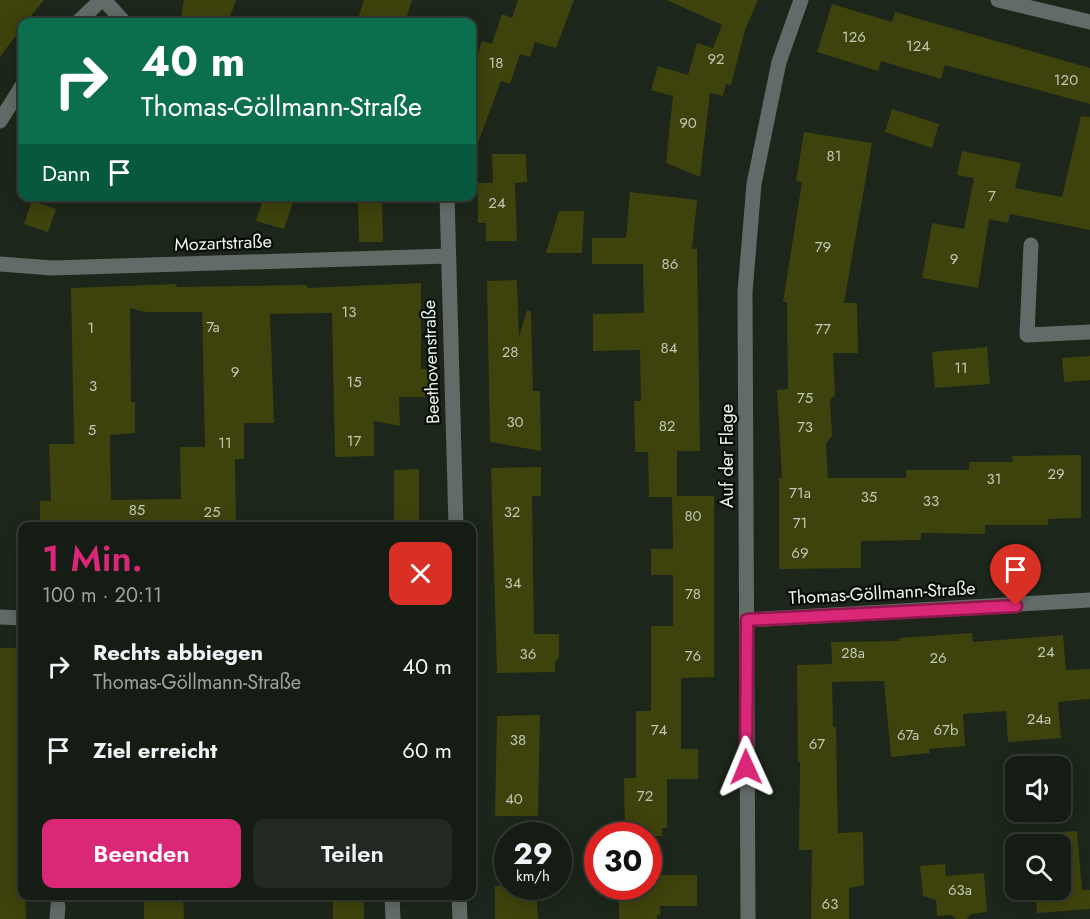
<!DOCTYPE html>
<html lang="de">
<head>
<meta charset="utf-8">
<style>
  :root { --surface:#151c14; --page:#222922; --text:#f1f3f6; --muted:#9da1a0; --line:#343a34; --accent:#db2777 }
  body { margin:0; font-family:Jost,sans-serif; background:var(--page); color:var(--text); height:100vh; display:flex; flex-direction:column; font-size:22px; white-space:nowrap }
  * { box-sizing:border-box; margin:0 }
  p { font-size:20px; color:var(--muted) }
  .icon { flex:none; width:33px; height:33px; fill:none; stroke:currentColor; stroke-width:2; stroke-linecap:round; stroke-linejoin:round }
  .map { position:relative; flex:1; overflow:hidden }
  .drawer { position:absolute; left:18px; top:522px; width:458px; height:378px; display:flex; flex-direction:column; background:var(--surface); border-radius:12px; box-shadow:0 3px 15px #0003,0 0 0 2px var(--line) }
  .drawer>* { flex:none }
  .guide { position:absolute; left:18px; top:18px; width:458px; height:183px; border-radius:12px; box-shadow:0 3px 15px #0003,0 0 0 2px var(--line); background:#0b6e4f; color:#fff; overflow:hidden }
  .buttons { position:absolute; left:1005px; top:756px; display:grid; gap:12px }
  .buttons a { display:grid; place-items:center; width:66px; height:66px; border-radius:12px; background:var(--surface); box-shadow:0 3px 15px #0003,0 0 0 2px var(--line); font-size:30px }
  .speed { position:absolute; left:494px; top:822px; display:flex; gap:12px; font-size:30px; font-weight:700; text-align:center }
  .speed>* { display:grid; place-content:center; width:78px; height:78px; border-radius:50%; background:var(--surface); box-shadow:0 3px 15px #0003,0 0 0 2px var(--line); line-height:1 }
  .speed small { font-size:15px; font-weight:400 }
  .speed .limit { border:9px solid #d22; background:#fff; color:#111 }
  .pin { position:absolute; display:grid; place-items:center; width:51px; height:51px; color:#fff; margin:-62px -26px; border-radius:50% 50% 50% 0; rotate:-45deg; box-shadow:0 0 6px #0007 }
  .pin .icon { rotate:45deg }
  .me { position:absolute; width:66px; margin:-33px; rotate:359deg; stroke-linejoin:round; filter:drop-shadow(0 0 4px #0008) }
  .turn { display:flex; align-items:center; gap:21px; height:126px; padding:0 24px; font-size:27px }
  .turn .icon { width:78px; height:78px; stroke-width:2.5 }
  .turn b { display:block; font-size:42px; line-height:51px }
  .then { display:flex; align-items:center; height:57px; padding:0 24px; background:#0003; gap:12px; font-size:22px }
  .round { display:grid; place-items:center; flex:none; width:63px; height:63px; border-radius:12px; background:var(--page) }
  .overview { display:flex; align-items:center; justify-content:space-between; height:102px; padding:0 24px }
  h1 { font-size:36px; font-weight:600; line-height:45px; color:var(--accent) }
  .cta { display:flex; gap:12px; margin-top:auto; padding:12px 24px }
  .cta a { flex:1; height:69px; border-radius:12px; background:var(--accent); color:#fff; font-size:24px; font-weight:600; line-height:69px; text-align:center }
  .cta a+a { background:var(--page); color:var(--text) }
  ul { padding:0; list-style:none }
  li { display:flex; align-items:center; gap:18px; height:84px; padding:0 24px }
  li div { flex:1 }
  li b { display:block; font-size:22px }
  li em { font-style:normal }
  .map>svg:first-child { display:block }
</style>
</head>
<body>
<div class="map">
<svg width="1090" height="919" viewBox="0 0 1090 919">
  <rect width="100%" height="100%" fill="#1c261a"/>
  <path fill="#3e420c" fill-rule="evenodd" d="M 0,0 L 44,0 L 26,22 L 22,22 L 22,27 L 0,57 Z
    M 184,0 L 236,0 L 228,22 L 180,22 Z
    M 364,0 L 412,0 L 405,22 L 357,22 Z
    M 518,0 L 574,0 L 556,48 L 535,42 L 530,57 L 520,54 L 510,84 L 501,81 L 473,156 L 471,155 L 471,75 L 482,41 L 492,44 L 502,14 L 512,18 Z
    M 667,0 L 758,0 L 745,30 L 731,85 L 726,84 L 723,96 L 710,93 L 700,177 L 666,163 L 673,96 L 651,90 L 658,66 L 688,75 L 697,43 L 713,48 L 722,25 Z
    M 832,4 L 892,22 L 895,12 L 1090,68 L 1090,104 L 945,65 L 941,79 L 881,61 L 878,71 L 817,52 Z
    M 892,109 L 939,124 L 932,148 L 885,132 Z
    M 1081,116 L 1090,117 L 1090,230 L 1010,214 L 1008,223 L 989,219 L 978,288 L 922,278 L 932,223 L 964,229 L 974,178 L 957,175 L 962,151 L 1021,163 L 1015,188 L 1062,197 Z
    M 804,132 L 872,143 L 844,303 L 857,303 L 858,353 L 833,353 L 835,395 L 830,400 L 832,436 L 826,444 L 828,478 L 906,478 L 906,470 L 969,470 L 969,462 L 1013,462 L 1012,456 L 1081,455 L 1081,518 L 1048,519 L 1048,525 L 985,525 L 985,534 L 921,533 L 921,540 L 861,541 L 861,568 L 779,569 L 779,478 L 782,478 L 777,390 L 788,389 L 787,302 L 783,302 L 802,182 L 796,181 Z
    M 492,154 L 526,154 L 527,182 L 515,183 L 517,241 L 486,241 L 486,223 L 478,223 L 478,183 L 493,183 Z
    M 630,192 L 697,200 L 692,249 L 697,249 L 700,451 L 677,451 L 677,496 L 714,496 L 714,677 L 681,678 L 681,749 L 698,749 L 698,779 L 667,779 L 667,828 L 662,828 L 662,836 L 625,836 L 624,778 L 636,778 L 636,711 L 651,711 L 651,626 L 673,626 L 673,575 L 651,575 L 651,549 L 673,549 L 672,497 L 649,497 L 648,452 L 635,452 L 634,401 L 641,401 L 640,350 L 593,351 L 593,314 L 644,313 L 643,264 L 592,264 L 592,238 L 626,238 Z
    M 264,196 L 295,196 L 284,229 L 256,221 Z
    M 358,196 L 382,196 L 383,242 L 359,242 Z
    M 32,201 L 56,209 L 48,232 L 24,224 Z
    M 559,211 L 584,211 L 582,253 L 546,253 Z
    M 517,280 L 519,337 L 527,310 L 531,311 L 533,391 L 540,391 L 541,451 L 490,442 L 487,281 Z
    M 421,283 L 421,369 L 435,369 L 435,397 L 399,397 L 400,426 L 374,421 L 374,456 L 335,457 L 332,313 L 270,314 L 274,423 L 244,423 L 244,459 L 235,459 L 236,526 L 40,526 L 40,501 L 51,501 L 49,444 L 74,444 L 71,288 L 176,284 L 177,287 L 307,285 L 307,288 ZM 130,308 L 145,312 L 202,312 L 205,447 L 180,447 L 181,499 L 111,500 L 110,435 L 135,433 L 135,402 L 131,402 Z
    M 987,347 L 990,384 L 935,388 L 932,352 Z
    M 1090,356 L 1090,380 L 1064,382 L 1062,358 Z
    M 541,467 L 541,496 L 532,496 L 534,634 L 559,634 L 559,657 L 555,662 L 555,672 L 497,673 L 491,468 Z
    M 419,469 L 419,526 L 394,526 L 394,470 Z
    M 972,633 L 973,642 L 1063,635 L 1066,670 L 1090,669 L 1090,699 L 1058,702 L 1061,738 L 1008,742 L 1006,711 L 963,714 L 965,746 L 929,749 L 930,753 L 891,757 L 884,681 L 832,682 L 832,678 L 833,727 L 836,727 L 838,833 L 863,832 L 864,885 L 849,888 L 849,919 L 811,919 L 812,850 L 799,850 L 800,762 L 798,762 L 797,665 L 832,664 L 831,642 L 900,641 L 900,638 Z
    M 0,648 L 22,648 L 22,896 L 25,896 L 26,919 L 0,919 Z
    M 540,715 L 538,816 L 495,816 L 497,716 Z
    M 1077,831 L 1082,890 L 1090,890 L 1090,909 L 1037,913 L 1036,890 L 1060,890 L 1060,832 Z
    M 945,864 L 946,876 L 984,873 L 987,912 L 971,914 L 967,919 L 956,919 L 952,915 L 937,916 L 936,900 L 923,896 L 920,866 Z
    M 648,875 L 697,875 L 697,906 L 660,906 L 660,915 L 657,915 L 657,919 L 619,919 L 619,891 L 648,891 Z
    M 495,886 L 536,886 L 538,919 L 495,919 Z
    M 144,896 L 183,896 L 184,919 L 144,919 Z
    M 333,896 L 364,896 L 364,919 L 333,919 Z"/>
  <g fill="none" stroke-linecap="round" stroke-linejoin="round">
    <path stroke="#626b67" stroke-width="15" d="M 104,0 L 124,22
      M 998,0 L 1090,22
      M 78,22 L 101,0
      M 0,121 L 22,86
      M 447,196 L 456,526
      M 1031,245 L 1027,335 L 1090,332
      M 0,264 L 52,268 L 448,256
      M 0,617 L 22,618
      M 747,620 L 1090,600
      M 392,896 L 393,919
      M 459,896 L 460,919
      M 57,919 L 58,906
      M 748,919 L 745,292 L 754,184 L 779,62 L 801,0"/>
  </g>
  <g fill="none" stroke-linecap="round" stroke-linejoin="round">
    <defs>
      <path id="route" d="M 746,767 L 747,620 L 1016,606"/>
    </defs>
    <use href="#route" stroke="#8e194d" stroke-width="15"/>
    <use href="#route" stroke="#db2777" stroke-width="10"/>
  </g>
  <g text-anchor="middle" stroke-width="4.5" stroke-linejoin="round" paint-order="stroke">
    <g font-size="15" fill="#c0c7b3">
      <text x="854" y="42">126</text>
      <text x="918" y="51">124</text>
      <text x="716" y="64">92</text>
      <text x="496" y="68">18</text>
      <text x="1066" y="85">120</text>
      <text x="688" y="128">90</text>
      <text x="834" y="161">81</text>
      <text x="992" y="201">7</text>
      <text x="497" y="208">24</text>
      <text x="823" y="252">79</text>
      <text x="954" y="264">9</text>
      <text x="670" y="269">86</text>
      <text x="349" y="317">13</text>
      <text x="213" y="332">7a</text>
      <text x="91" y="333">1</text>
      <text x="823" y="334">77</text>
      <text x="669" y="353">84</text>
      <text x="510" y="357">28</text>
      <text x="961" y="373">11</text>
      <text x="235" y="377">9</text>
      <text x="354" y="387">15</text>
      <text x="93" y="391">3</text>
      <text x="805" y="403">75</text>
      <text x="515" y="427">30</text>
      <text x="667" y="431">82</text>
      <text x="805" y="432">73</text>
      <text x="92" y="435">5</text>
      <text x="354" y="446">17</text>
      <text x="225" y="448">11</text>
      <text x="1056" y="479">29</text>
      <text x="994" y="484">31</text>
      <text x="800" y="498">71a</text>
      <text x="869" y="502">35</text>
      <text x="931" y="506">33</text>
      <text x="137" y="515">85</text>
      <text x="212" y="517">25</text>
      <text x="512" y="517">32</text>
      <text x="693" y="521">80</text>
      <text x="800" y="528">71</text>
      <text x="800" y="558">69</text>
      <text x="513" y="588">34</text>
      <text x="693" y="599">78</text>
      <text x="1046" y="657">24</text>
      <text x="853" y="658">28a</text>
      <text x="528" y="659">36</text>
      <text x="693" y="661">76</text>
      <text x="938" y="663">26</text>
      <text x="1039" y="724">24a</text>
      <text x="659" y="735">74</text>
      <text x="946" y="735">67b</text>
      <text x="908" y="740">67a</text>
      <text x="518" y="745">38</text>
      <text x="817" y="749">67</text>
      <text x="645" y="801">72</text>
      <text x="514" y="804">40</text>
      <text x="960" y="895">63a</text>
      <text x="830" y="909">63</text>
    </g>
    <g font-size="18" fill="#ecf3eb" stroke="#090d08">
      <text transform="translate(223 243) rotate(-2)" y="6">Mozartstraße</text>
      <text transform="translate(431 362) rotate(-92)" y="6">Beethovenstraße</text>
      <text transform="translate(727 456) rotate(-90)" y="6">Auf der Flage</text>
      <text transform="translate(882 593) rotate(-3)" y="6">Thomas-Göllmann-Straße</text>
    </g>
  </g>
</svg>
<div class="buttons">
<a><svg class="icon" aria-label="sound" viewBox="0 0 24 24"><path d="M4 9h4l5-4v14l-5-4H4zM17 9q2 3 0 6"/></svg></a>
<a><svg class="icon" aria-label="search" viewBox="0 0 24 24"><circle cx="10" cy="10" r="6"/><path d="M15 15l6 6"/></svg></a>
</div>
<div class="speed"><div>29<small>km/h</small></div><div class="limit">30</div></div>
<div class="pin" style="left:1016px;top:606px;background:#d93025"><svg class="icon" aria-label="arrive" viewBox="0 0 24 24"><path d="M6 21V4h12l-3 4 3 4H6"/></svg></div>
<svg class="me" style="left:746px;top:767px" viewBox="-20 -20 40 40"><path d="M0-17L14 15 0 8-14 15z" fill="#db2777" stroke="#fff" stroke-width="4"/></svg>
<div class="guide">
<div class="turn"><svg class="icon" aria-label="right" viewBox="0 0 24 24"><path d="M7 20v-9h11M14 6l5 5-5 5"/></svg><div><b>40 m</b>Thomas-Göllmann-Straße</div></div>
<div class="then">Dann<svg class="icon" aria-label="arrive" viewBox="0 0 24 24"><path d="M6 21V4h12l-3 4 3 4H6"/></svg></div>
</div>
<section class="drawer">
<div class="overview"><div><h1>1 Min.</h1><p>100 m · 20:11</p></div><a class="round" style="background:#d93025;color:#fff"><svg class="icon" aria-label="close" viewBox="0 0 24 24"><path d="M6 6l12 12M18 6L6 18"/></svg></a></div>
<ul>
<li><svg class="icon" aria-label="right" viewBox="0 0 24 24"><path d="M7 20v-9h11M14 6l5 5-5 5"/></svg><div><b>Rechts abbiegen</b><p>Thomas-Göllmann-Straße</p></div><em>40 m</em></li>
<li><svg class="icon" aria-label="arrive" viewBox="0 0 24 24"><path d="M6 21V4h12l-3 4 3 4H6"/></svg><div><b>Ziel erreicht</b></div><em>60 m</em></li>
</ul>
<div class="cta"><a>Beenden</a><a>Teilen</a></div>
</section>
</div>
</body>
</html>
